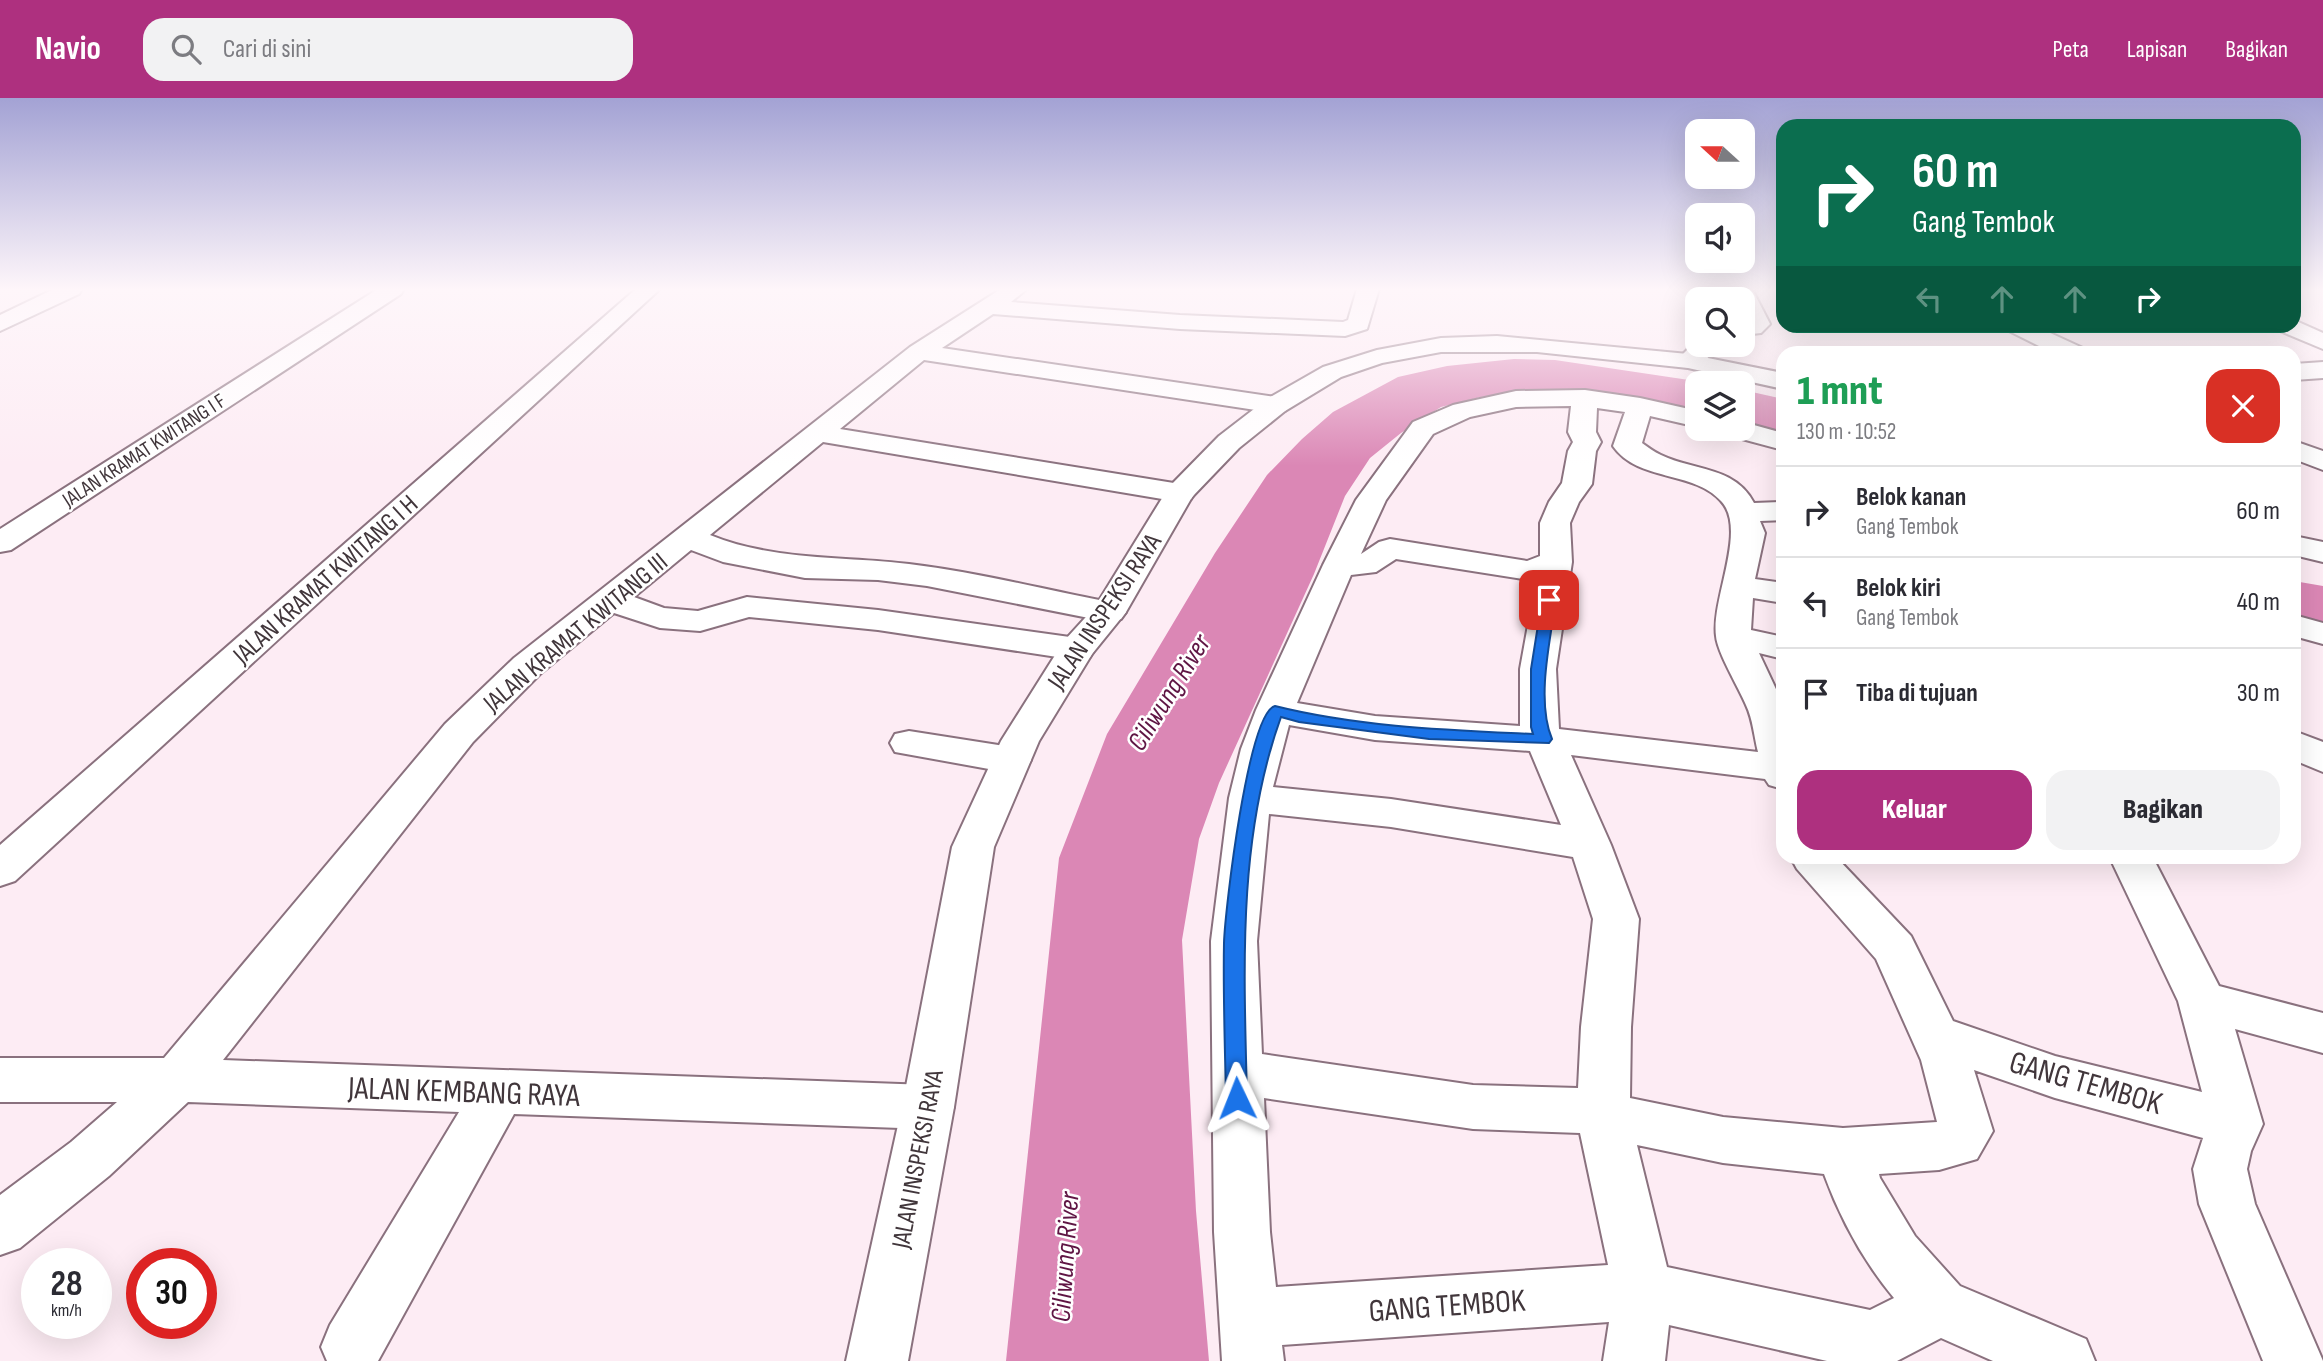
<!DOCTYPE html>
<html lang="id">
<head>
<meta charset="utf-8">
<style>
  :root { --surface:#fff; --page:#f2f2f3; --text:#2b2b33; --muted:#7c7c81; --line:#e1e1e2; --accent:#ae307f }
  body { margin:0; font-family:"Sofia Sans Condensed",sans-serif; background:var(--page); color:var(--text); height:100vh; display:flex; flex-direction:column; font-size:26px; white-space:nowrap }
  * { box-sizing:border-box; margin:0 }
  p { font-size:23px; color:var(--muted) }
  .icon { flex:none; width:38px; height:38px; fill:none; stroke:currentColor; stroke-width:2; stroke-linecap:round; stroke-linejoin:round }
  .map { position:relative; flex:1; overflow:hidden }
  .sheet { position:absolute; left:1776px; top:248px; width:525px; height:518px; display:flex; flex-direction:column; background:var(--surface); border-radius:21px; box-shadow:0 7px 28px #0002 }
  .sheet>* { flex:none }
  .top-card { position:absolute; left:1776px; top:21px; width:525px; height:214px; border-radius:21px; box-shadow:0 7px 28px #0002; background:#0b6e4f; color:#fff; overflow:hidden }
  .needle { width:46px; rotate:291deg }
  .fabs { position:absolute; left:1685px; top:21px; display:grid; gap:14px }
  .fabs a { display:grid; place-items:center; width:70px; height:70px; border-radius:14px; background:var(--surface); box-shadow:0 7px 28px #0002; font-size:35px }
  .speed { position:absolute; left:21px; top:1150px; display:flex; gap:14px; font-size:35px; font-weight:700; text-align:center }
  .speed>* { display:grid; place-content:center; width:91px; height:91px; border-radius:50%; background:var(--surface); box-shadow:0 7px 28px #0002; line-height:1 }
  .speed small { font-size:18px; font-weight:400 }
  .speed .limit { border:10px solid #d22; background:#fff; color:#111 }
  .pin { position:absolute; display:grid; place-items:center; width:60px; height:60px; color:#fff; margin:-30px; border-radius:14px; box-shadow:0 4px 10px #0006 }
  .me { position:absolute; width:77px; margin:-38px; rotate:358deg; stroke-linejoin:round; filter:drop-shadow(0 0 5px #0008) }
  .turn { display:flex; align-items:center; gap:24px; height:147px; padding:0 21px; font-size:32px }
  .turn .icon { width:91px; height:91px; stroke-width:2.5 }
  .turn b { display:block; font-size:49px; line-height:60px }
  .lanes { display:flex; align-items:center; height:66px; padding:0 21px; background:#0003; justify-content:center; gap:35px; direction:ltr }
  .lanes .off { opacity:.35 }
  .round { display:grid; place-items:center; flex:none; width:74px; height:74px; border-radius:21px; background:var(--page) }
  .headline { display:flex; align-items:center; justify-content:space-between; height:119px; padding:0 21px }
  h1 { font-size:42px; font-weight:800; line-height:52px; color:#1e9e55 }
  .cta { display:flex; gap:14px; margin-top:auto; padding:14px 21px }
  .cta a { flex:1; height:80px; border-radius:21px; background:var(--accent); color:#fff; font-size:28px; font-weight:800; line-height:80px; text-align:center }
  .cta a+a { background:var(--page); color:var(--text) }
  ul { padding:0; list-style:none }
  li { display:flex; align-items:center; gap:21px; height:91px; padding:0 21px; border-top:2px solid var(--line) }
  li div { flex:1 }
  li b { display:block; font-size:26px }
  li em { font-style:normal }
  header { display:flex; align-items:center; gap:42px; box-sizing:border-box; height:98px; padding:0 35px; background:var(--accent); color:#fff }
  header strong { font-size:33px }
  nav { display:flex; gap:38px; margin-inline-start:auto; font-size:24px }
  .search { width:490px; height:63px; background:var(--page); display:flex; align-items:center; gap:18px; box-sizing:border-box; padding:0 24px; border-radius:21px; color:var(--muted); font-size:26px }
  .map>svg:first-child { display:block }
</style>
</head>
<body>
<header>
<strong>Navio</strong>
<div class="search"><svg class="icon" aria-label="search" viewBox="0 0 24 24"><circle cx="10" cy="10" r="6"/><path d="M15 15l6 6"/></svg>Cari di sini</div>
<nav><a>Peta</a><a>Lapisan</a><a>Bagikan</a></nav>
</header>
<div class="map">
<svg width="2323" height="1263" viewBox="0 0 2323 1263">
  <rect width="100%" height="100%" fill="#fdecf4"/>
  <path fill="#db87b5" d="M 1514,261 L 1555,262 L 1709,285 L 1698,285 L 1697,318 L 1534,293 L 1481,299 L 1441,309 L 1401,335 L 1370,360 L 1345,398 L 1314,476 L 1219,685 L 1199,741 L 1182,842 L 1196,1113 L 1209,1263 L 1006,1263 L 1059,760 L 1107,636 L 1215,455 L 1267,377 L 1302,341 L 1333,314 L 1398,279 L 1447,268 Z
    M 1743,292 L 1783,301 L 1783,341 L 1743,329 Z
    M 2294,483 L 2323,488 L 2323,531 L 2294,522 Z"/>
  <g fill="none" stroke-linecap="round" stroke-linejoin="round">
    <defs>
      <path id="street" d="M 54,191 L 82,191 L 79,196 L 0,233 L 0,217 Z
        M 378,191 L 404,191 L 401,196 L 11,452 L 0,454 L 0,431 Z
        M 636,191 L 660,191 L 15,783 L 0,788 L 0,747 Z
        M 1001,191 L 1027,191 L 1011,204 L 1180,217 L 1343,224 L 1348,222 L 1357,191 L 1379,191 L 1367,231 L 1345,238 L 1180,231 L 993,216 L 942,250 L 1276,299 L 1285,301 L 1289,307 L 1285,313 L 1276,315 L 924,262 L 840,331 L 1180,386 L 1191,389 L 1195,395 L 1191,401 L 1180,404 L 823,344 L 710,437 C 774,463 842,458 909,466 C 976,474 1043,491 1109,504 L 1121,507 L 1126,514 L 1121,521 L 1109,524 L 927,488 L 878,482 L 805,480 L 723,464 L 691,452 L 634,499 L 664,510 L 698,513 L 747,499 L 878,512 L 1077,540 L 1090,543 L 1095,551 L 1090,559 L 1077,562 L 878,532 L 749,519 L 700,533 L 660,530 L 614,515 L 540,576 L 473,644 L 223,962 L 928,987 L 947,993 L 954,1009 L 947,1025 L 928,1031 L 514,1016 L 378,1263 L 327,1263 L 321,1249 L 330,1227 L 459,1014 L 188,1004 L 109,1078 L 20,1150 L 0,1157 L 0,1097 L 71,1044 L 117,1004 L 0,1004 L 0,960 L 164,960 L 445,626 L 514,560 L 910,249 Z
        M 1730,191 L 1752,191 L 1770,226 L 1761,235 L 1743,237 L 1743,201 L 1735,201 Z
        M 2294,222 L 2323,235 L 2323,251 L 2280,233 L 2276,228 L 2294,228 Z
        M 1697,242 L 1698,247 L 1718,247 C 1709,261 1696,273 1679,268 L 1676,263 Z
        M 2323,264 L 2323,280 L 2294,282 L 2294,266 Z
        M 1585,292 L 1640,300 L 1698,313 L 1698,329 L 1650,318 L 1642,345 C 1648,349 1654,354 1661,357 C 1694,373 1735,368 1754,405 L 1783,404 L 1783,422 L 1760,423 L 1765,435 L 1755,481 L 1783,485 L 1783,505 L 1753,500 L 1751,532 L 1783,539 L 1783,561 L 1759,555 L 1783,606 L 1783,691 L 1769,687 L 1765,681 L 1571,657 L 1611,747 L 1639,821 L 1631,929 L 1630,1000 L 1723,1019 L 1843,1030 L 1937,1024 L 1921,962 L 1876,861 L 1797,771 L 1791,760 L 1837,760 L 1911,838 L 1953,923 L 2055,958 L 2202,994 L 2178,903 L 2110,760 L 2153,760 L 2219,888 L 2323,915 L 2323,955 L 2235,931 L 2263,1026 L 2251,1053 L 2247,1071 L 2255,1106 L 2323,1263 L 2263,1263 L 2199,1106 L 2193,1071 L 2203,1040 L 2055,1000 L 1974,972 L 1993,1033 L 1977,1061 L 1939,1072 L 1879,1076 L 1880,1080 L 1915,1138 L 1960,1188 L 2086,1241 L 2095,1263 L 1993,1263 L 1941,1240 L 1897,1263 L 1827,1263 L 1669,1227 L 1665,1263 L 1603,1263 L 1609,1224 L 1282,1247 L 1284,1263 L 1222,1263 L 1214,1134 L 1211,843 L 1229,700 L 1241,651 L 1256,612 L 1323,467 L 1356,402 L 1413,324 L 1453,307 L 1516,293 ZM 1571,308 L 1568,334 L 1573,344 L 1568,353 L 1562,385 L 1549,404 L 1540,425 L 1540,458 L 1527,463 L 1390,441 L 1379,444 L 1361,456 L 1386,402 L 1433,336 L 1470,319 L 1516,309 ZM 1597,310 L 1625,314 L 1613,348 C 1638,384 1693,372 1721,403 C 1748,431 1711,501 1716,538 C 1717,554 1739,590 1746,607 C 1753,621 1754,639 1758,654 L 1559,631 L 1556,571 L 1572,464 L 1570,425 L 1579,404 L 1592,386 L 1596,353 L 1601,344 L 1596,334 ZM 1396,461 L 1536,483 L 1520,571 L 1520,628 L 1375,618 L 1297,605 L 1351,477 L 1376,474 ZM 1289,627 L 1375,642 L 1530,653 L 1561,727 L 1391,701 L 1273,689 ZM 1269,716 L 1391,729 L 1573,759 L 1593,821 L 1581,929 L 1578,990 L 1473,987 L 1262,956 L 1257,843 ZM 1264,1000 L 1473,1031 L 1580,1035 L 1608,1167 L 1276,1189 L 1270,1134 ZM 1637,1047 L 1723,1065 L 1824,1076 C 1840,1120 1864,1164 1894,1200 L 1870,1212 L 1667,1169 Z
        M 1743,324 L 1783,335 L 1783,352 L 1727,337 L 1723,331 L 1743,331 Z
        M 2294,517 L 2323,525 L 2323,546 L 2294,538 Z
        M 909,633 L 1011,649 L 1025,653 L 1031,662 L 1025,671 L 1011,675 L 895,654 L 890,645 L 895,636 Z
        M 2294,633 L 2323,644 L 2323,674 L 2294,662 Z"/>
      <path id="secondary" d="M 2005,228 L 2035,228 L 2085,251 L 2088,256 L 2055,256 L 2009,233 Z
        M 1497,238 L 1688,256 L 1783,275 L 1783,291 L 1688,270 L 1537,254 L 1441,254 L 1382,265 L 1341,279 L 1285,313 L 1239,350 L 1192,399 L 1126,514 L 1092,556 L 1039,643 L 994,749 L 954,1009 L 908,1263 L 846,1263 L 902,1009 L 952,749 L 1001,643 L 1064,543 L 1095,509 L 1169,389 L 1219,338 L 1267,301 L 1323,269 L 1377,252 L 1441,240 Z
        M 2294,343 L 2323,353 L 2323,372 L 2294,361 Z
        M 2294,438 L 2323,444 L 2323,464 L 2294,457 Z"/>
    </defs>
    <use href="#street" stroke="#8a717e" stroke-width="4"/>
    <use href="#secondary" stroke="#8a717e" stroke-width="4"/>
    <use href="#street" fill="#fff" fill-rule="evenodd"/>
    <use href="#secondary" fill="#fff" fill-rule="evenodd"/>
  </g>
  <linearGradient id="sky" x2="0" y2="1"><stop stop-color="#a3a2d4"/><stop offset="0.52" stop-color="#fef6fa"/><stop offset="1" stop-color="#fef6fa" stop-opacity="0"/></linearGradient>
  <rect width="2323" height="368" fill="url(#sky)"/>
  <path fill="#1a73e8" stroke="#114b97" stroke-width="2" d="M 1549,498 L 1556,502 C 1550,543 1536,603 1552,641 L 1549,645 L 1429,641 L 1299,624 L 1281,619 C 1237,741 1244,873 1247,1000 L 1244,1007 L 1237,1010 L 1229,1007 L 1226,1000 C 1225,949 1223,896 1224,845 C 1225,812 1248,615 1275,608 C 1359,629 1448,632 1533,636 L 1531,629 L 1531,571 L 1542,502 Z"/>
  <g text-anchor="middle" stroke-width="5" stroke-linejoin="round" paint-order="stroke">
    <g font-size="21" fill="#41363b" stroke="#fff">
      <text transform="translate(144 352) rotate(-33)" y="7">JALAN KRAMAT KWITANG I F</text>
    </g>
    <g font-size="26" fill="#41363b" stroke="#fff">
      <text transform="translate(325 481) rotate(-42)" y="9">JALAN KRAMAT KWITANG I H</text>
      <text transform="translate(1104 513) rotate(-56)" y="9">JALAN INSPEKSI RAYA</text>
      <text transform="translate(575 534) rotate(-40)" y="9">JALAN KRAMAT KWITANG III</text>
      <text transform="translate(917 1061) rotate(-79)" y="9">JALAN INSPEKSI RAYA</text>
    </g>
    <g font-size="28" font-style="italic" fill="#5f1544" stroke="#fff">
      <text transform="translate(1168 594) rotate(-58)" y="10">Ciliwung River</text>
      <text transform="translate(1064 1159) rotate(-86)" y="10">Ciliwung River</text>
    </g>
    <g font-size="32" fill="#41363b" stroke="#fff">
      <text transform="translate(2086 984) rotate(16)" y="11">GANG TEMBOK</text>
      <text transform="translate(464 993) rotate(2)" y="11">JALAN KEMBANG RAYA</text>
      <text transform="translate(1447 1207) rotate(-4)" y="11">GANG TEMBOK</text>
    </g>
  </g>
</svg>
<div class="fabs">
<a><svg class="needle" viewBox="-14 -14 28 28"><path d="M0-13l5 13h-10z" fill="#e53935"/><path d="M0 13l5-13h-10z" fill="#7c7c81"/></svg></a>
<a><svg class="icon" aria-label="sound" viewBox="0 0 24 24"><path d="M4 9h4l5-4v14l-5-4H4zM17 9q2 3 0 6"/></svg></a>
<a><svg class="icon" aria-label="search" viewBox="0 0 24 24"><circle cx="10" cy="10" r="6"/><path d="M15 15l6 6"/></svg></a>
<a><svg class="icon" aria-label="layers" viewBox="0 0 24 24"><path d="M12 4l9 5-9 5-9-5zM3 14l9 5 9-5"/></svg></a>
</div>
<div class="speed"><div>28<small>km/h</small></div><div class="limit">30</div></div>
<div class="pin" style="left:1549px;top:502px;background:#d93025"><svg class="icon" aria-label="arrive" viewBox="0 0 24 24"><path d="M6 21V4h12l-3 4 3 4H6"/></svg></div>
<svg class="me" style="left:1237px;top:1000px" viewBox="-20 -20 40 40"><path d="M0-17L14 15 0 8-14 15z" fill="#1a73e8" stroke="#fff" stroke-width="4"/></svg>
<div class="top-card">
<div class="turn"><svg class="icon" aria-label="right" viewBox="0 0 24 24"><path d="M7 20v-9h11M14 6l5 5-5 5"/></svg><div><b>60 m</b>Gang Tembok</div></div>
<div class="lanes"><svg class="icon off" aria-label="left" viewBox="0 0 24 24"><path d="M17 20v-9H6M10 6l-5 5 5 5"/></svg><svg class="icon off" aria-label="ahead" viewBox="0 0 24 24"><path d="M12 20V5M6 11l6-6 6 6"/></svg><svg class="icon off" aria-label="ahead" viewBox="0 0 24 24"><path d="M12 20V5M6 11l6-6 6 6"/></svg><svg class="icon" aria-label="right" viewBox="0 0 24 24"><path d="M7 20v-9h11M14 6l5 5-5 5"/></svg></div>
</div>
<section class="sheet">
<div class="headline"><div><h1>1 mnt</h1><p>130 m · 10:52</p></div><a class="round" style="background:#d93025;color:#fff"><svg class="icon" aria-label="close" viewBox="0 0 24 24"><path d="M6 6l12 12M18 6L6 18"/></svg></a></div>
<ul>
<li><svg class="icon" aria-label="right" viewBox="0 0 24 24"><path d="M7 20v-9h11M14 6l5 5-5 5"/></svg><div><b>Belok kanan</b><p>Gang Tembok</p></div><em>60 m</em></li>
<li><svg class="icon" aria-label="left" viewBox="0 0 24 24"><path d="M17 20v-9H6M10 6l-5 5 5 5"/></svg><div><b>Belok kiri</b><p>Gang Tembok</p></div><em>40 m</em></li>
<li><svg class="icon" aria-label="arrive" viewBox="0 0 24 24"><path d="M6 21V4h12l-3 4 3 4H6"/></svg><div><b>Tiba di tujuan</b></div><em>30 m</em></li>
</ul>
<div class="cta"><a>Keluar</a><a>Bagikan</a></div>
</section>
</div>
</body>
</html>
